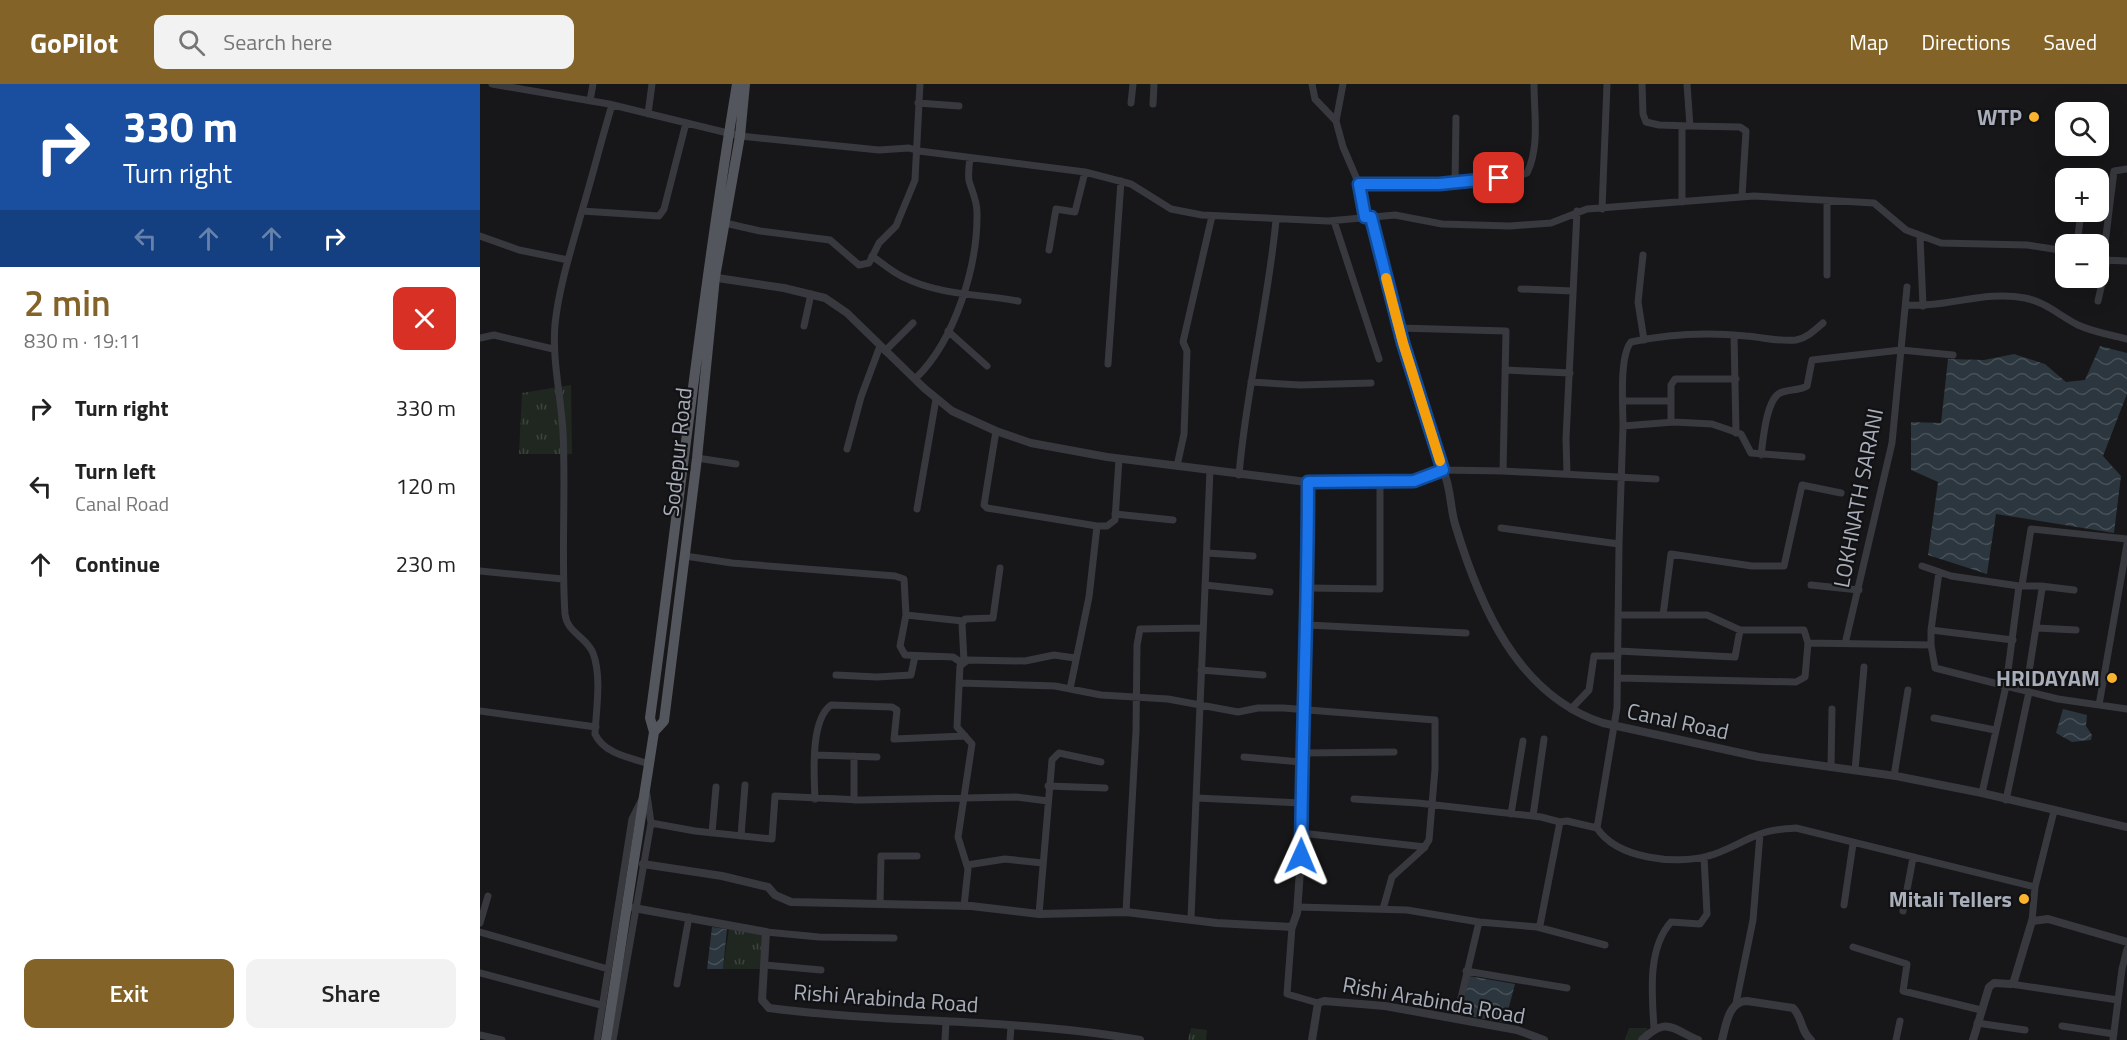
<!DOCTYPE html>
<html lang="en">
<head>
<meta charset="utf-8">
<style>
  :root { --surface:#fff; --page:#f2f2f2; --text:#222; --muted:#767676; --accent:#836327 }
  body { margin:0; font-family:"Titillium Web",sans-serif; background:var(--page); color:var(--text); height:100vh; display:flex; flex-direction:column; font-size:22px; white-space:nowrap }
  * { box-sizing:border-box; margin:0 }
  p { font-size:20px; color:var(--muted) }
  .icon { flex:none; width:33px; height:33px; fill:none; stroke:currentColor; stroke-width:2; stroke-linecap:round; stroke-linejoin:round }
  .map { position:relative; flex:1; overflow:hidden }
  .drawer { display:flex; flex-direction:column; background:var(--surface); width:480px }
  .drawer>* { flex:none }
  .guide { background:#1a4fa0; color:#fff; overflow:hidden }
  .buttons { position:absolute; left:1575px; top:18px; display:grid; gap:12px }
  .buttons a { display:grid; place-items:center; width:54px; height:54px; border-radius:12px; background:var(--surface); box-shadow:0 6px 24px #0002; font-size:30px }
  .pin { position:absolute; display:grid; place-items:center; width:51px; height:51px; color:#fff; margin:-26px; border-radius:12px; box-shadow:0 3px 9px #0006 }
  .me { position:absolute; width:66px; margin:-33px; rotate:1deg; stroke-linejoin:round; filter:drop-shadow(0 0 4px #0008) }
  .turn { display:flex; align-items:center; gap:21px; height:126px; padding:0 24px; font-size:27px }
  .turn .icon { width:78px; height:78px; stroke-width:2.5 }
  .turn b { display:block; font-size:42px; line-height:51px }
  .lanes { display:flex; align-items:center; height:57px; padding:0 24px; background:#0003; justify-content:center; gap:30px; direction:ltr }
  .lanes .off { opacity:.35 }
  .round { display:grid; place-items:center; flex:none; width:63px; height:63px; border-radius:12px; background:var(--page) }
  .head { display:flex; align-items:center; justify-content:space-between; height:102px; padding:0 24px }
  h1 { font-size:36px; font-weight:600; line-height:45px; color:var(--accent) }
  .button { display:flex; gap:12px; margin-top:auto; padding:12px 24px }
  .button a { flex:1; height:69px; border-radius:12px; background:var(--accent); color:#fff; font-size:24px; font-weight:600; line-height:69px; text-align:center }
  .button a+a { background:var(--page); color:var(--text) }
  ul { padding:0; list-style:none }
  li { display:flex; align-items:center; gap:18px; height:78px; padding:0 24px }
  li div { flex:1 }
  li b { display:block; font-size:22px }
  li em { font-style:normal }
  header { display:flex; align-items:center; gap:36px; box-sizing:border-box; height:84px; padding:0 30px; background:var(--accent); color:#fff }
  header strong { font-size:28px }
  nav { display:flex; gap:33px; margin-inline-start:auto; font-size:21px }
  .search { width:420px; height:54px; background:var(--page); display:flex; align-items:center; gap:15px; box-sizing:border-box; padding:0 21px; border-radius:12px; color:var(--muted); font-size:22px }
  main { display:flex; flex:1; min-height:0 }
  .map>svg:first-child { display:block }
</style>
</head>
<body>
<header>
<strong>GoPilot</strong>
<div class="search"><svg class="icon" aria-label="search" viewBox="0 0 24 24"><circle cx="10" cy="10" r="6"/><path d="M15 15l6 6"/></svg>Search here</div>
<nav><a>Map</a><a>Directions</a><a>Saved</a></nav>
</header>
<main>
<section class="drawer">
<div class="guide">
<div class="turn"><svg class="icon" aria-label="right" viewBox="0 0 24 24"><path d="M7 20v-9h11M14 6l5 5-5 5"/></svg><div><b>330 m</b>Turn right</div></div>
<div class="lanes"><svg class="icon off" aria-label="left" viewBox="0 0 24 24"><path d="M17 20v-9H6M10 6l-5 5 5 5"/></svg><svg class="icon off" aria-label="ahead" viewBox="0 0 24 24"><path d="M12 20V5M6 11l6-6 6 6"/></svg><svg class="icon off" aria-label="ahead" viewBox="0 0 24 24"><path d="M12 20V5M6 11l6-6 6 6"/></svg><svg class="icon" aria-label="right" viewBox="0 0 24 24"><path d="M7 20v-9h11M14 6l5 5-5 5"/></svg></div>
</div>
<div class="head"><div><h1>2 min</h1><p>830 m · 19:11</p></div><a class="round" style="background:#d93025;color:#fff"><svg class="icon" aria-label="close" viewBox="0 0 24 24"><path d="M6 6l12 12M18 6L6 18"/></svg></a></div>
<ul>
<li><svg class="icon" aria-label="right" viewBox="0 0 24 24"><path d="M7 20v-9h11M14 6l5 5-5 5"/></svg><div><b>Turn right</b></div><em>330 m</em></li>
<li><svg class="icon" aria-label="left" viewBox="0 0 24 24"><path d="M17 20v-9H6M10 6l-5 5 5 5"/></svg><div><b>Turn left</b><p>Canal Road</p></div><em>120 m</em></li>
<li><svg class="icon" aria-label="ahead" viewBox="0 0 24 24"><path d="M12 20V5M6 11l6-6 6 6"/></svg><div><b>Continue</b></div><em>230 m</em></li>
</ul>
<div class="button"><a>Exit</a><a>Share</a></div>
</section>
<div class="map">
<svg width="1647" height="956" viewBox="0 0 1647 956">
  <defs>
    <pattern id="park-tufts" width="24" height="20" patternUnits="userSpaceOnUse" patternTransform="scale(1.5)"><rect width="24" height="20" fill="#1f2720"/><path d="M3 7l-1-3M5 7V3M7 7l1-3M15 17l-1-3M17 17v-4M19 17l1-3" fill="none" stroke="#3d443e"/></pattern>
    <pattern id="water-waves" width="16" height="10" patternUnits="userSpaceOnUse" patternTransform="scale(1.5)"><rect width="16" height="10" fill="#2c363e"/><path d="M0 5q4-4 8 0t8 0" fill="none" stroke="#485158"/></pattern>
  </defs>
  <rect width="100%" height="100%" fill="#171719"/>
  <path fill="url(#park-tufts)" d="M 91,301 L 92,370 L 39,370 L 42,309 Z
    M 249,845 L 284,851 L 283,885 L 243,885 Z
    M 711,944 L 727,946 L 726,956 L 708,956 Z
    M 1149,944 L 1167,944 L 1168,950 L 1162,956 L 1145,956 Z"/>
  <path fill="url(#water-waves)" d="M 1620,262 L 1647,269 L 1647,310 L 1623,372 L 1641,392 L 1634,449 L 1516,430 L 1507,490 L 1448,471 L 1458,398 L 1431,386 L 1431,338 L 1461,339 L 1468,275 L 1504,276 L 1534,270 L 1565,280 L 1586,298 L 1605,296 Z
    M 1583,625 L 1607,631 L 1606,642 L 1612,651 L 1611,656 L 1592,658 L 1576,649 Z
    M 232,843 L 247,845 L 243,885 L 227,885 Z
    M 989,892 L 1035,900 L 1025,938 L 981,931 Z"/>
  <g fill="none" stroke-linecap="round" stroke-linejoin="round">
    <path stroke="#38393e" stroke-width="7" d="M 12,0 L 129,20 L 260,52 L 399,66 L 429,64 L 439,67 L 605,88 L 651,100 L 691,125 L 722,131 L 848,137 L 915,131 L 962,140 L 1030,142 L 1071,139 L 1107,125 L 1274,112 L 1394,119 L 1426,146 L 1461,159 L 1547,161 L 1586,167
      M 832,0 L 835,15 L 856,37 L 863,63 L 879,100 L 885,133
      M 1162,0 L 1163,30 L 1166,38 L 1179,41 L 1210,42
      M 1207,0 L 1210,42 L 1260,43 L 1266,47 L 1262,112
      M 110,17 L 113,0
      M 438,19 L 479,22
      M 651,19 L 653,0
      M 673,20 L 674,0
      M 132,21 C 121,57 112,94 101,130 C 91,166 79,203 75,240 C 72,277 81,312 83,348 C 86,409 81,470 85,530 C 87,549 107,553 113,569 C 122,593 116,626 115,650 C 124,670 151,674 170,680
      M 168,30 L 172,0
      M 856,37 L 863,0
      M 1202,42 L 1202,118
      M 975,99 L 976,34
      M 879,100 L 959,100 L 1036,93 L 1047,89 C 1060,63 1054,29 1054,0
      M 1122,125 L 1127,0
      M 102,127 L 179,132 L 184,125 L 206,39
      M 891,133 L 923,259 L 963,386 L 1023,387 L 1176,395
      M 854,137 L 899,275
      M 245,139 L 280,147 L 350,156 L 379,181 L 389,179 L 399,159 L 416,142 L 435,96 L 440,0
      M 0,152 L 39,166 L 88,176
      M 1440,153 L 1443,222
      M 1597,160 L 1601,128
      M 569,166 L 576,125 L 595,128 L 605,88
      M 1163,171 L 1158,218 L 1164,256
      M 392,172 C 402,179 412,188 423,193 C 458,211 500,210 538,217
      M 1623,176 L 1634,87 L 1647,85
      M 1623,176 L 1647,177
      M 1347,191 L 1347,117
      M 1041,205 L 1093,207
      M 1618,217 L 1627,177
      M 1426,221 C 1466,224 1505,206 1545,214 C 1566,218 1580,232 1598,241 C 1613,248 1631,251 1647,255
      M 324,242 L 331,210
      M 919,244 L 1026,247 L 1023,387
      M 468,247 L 507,282
      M 1254,251 L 1256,349
      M 0,254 L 14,251 L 73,265
      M 405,267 L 433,239
      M 628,280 L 641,97
      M 1025,286 L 1090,289
      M 436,294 C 475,256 498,182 497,128 C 497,117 492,107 489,97 C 488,90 489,81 490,74
      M 771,298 L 820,301 L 891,299
      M 1143,317 L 1191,317
      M 1191,338 L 1191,301 L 1195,295 L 1256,295
      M 1143,342 C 1143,323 1139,272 1151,258 C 1188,250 1227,248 1266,252 C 1283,253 1298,258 1316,256 C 1327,254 1335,246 1343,239
      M 516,347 L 504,421 L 507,424 L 617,442 L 627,442 L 635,436 L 639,375
      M 367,365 L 381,313 L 400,262
      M 1281,371 C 1283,357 1286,316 1300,309 C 1308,305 1319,307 1327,302 L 1332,276 L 1421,266 L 1473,271
      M 1322,373 L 1271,369 L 1261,350 L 1232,340 L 1194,338 L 1143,342 L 1139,460 L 1137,624 L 1117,744 C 1137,775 1196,781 1228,772 C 1244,768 1260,758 1275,752 C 1288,746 1302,745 1316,744 L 1555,803
      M 217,374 L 256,380
      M 697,382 L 704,350 L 707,267 L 703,258 L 732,132
      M 1087,390 L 1086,355 L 1097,127
      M 759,391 C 766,305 788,222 796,136
      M 437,425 L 456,315
      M 635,430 L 693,436
      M 1021,444 L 1139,460
      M 727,469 L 773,472
      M 205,472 L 252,479 L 415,492 L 424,495 L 426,531
      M 1442,482 L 1471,492 L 1539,502 L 1526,602 L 1578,615 L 1647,625
      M 0,487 L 83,495
      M 725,501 L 790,508
      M 1331,501 L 1379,506
      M 1542,501 L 1551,445 L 1647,455
      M 1539,502 L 1561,502 L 1562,505 L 1546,607
      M 1561,502 L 1594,506
      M 828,504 L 900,505 L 900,396
      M 1183,531 L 1191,470 L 1272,482 L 1304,482 L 1322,401 L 1361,409
      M 828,541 L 986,549
      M 1557,544 L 1596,546
      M 1451,546 L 1459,488
      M 1328,559 L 1451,561 L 1451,546 L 1533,556
      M 1365,560 L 1412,359 L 1427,203
      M 1451,561 L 1455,584 L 1526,602 L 1502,709
      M 1138,567 L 1255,573 L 1260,546
      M 484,577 L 482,540 L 485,535 L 513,534 L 520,484
      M 482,579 L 473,573 L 425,571 L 420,562 L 426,531 L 483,537
      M 721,586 L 783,591
      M 356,591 L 397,593 L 431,591 L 435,572
      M 1138,594 L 1316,598 L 1325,593 L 1328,559 L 1324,546 L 1260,546 L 1227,531 L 1139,531
      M 479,599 L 575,602 L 621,611 L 688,615 L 758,628 L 778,624 L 803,624 L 955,636 L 955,685 L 949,756 L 943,765 L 912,793 L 903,825
      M 590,605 L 609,513 L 617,442
      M 1619,621 L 1647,460
      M 1091,625 L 1109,606 L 1114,572 L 1138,572
      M 0,627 L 116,643
      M 1454,634 L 1515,646
      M 822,669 L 914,668
      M 335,671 L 397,673
      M 764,673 L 821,678
      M 1351,683 L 1352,625
      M 1375,686 L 1384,583
      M 1414,692 L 1428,606
      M 568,702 L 625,704
      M 716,714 L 821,719
      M 335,715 C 334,691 330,636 351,621 L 412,623 L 417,626 L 414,655 L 485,652
      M 874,715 L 938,719 L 1061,733 L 1080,738
      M 374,716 L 374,672
      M 1526,716 L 1549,608
      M 1031,730 L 1043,657
      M 1053,732 L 1064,655
      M 171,739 L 215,747 L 292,755 L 295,712 L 381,716 L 536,713 L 568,717
      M 232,749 L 236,703
      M 821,749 L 945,763
      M 261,752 L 265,701
      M 487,781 L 525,775 L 563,779
      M 400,820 L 401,772 L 437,772
      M 1364,821 L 1373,760
      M 484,822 L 488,785 L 478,753 L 492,660 L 477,643 L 480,582 L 488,576 L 545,577 L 574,571 L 595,574
      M 818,823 L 927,826 L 999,838
      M 1423,827 L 1433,774
      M 646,828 L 656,647 L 657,561 L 660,545 L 723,544
      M 559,830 L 572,676 L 579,669 L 621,678
      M 711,834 L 730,386
      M 1552,837 L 1555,803 L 1574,727
      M 0,839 L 8,812
      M 812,843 L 807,910 L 838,919
      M 1057,843 L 1125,861
      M 0,848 L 128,885
      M 286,848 L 339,853 L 414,854
      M 1373,863 L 1427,880 L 1423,907 L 1501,926
      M 285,881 L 341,886
      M 986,887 L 1087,904
      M 0,889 L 121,921
      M 197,900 L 209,833
      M 1531,900 L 1638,916
      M 1256,919 L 1273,836 L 1280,750
      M 976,935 L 999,838 L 1057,843 L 1060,841 L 1080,738 L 1087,737 L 1117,744
      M 1497,939 L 1545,946
      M 1582,942 L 1634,950
      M 1174,944 C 1172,910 1167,865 1191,838 L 1220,840 L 1227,830 L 1224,773
      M 0,951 L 22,956
      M 117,956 L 152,735 L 161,717
      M 133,956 L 171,739 L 167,711
      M 465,956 L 466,937
      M 530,956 L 531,942
      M 1416,956 L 1420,937
      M 1633,956 L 1642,885 L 1647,865"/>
    <path stroke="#38393e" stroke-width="8" d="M 231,193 L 304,204 L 345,214 L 367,229 L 444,304 L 472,327 L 516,347 L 551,359 L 627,373 L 827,398 L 934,397 L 963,386 C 971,403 970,423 975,440 C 999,520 1037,611 1123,639 L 1279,673 L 1416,692 L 1502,709 L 1647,743
      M 163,780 L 242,792 L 288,803 L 295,811 L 311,818 L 491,822 L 559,830 L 646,828 L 737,839 L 812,843 L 817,829 L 821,772 L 822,669 L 828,541 L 827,398
      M 154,824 L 286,848 L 282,916 L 289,924 C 413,940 538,934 660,956
      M 832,956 L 838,919 L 844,917 L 905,922 L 1037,946 L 1064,956
      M 1162,956 C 1186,933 1191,944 1218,956
      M 1242,956 C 1246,940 1249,917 1267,917 L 1313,924 C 1323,934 1320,947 1331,956
      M 1493,956 L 1509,903 L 1514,899 L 1531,900 L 1534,897 L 1552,837 L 1568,835 L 1647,858"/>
    <path stroke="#54565d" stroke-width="10" d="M 174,648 L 170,634 C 199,423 222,210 257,0
      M 126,956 L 174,648 L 184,637 L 217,374 L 235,193 L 260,52 L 265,0"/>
  </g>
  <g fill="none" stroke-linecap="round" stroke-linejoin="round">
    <defs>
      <path id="route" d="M 821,772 C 822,647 828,522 828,398 L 934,397 L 963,386 L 923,259 L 891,133 L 885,133 L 879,100 L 959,100 L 1019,94"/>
    </defs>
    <use href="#route" stroke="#114b97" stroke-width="15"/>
    <use href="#route" stroke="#1a73e8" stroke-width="10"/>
    <path stroke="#f59e0b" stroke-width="10" d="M 906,194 L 923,259 L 960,377"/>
  </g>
  <g fill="#fab32e" stroke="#121214" stroke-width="2">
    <circle cx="1554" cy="33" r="6"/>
    <circle cx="1632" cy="594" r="6"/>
    <circle cx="1544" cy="815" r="6"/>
  </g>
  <g text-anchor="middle" stroke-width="4.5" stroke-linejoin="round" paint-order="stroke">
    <g font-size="22" font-weight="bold" fill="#a8aeba" stroke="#121214" text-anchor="end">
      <text x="1542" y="41">WTP</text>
      <text x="1620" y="602">HRIDAYAM</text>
      <text x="1532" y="823">Mitali Tellers</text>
    </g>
    <g font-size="22" fill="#a8aeba" stroke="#121214">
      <text transform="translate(197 368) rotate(-84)" y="8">Sodepur Road</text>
      <text transform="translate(1378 414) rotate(-79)" y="8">LOKHNATH SARANI</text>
      <text transform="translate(1198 637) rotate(12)" y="8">Canal Road</text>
      <text transform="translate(406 914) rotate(4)" y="8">Rishi Arabinda Road</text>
      <text transform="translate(954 916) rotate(10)" y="8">Rishi Arabinda Road</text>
    </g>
  </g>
</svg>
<div class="buttons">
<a><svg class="icon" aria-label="search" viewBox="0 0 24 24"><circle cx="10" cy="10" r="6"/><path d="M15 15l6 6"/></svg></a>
<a>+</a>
<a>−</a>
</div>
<div class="pin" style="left:1019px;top:94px;background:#d93025"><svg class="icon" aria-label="arrive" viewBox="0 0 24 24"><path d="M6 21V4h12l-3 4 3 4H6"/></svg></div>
<svg class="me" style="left:821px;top:772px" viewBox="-20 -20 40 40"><path d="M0-17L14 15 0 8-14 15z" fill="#1a73e8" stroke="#fff" stroke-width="4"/></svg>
</div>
</main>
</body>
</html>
